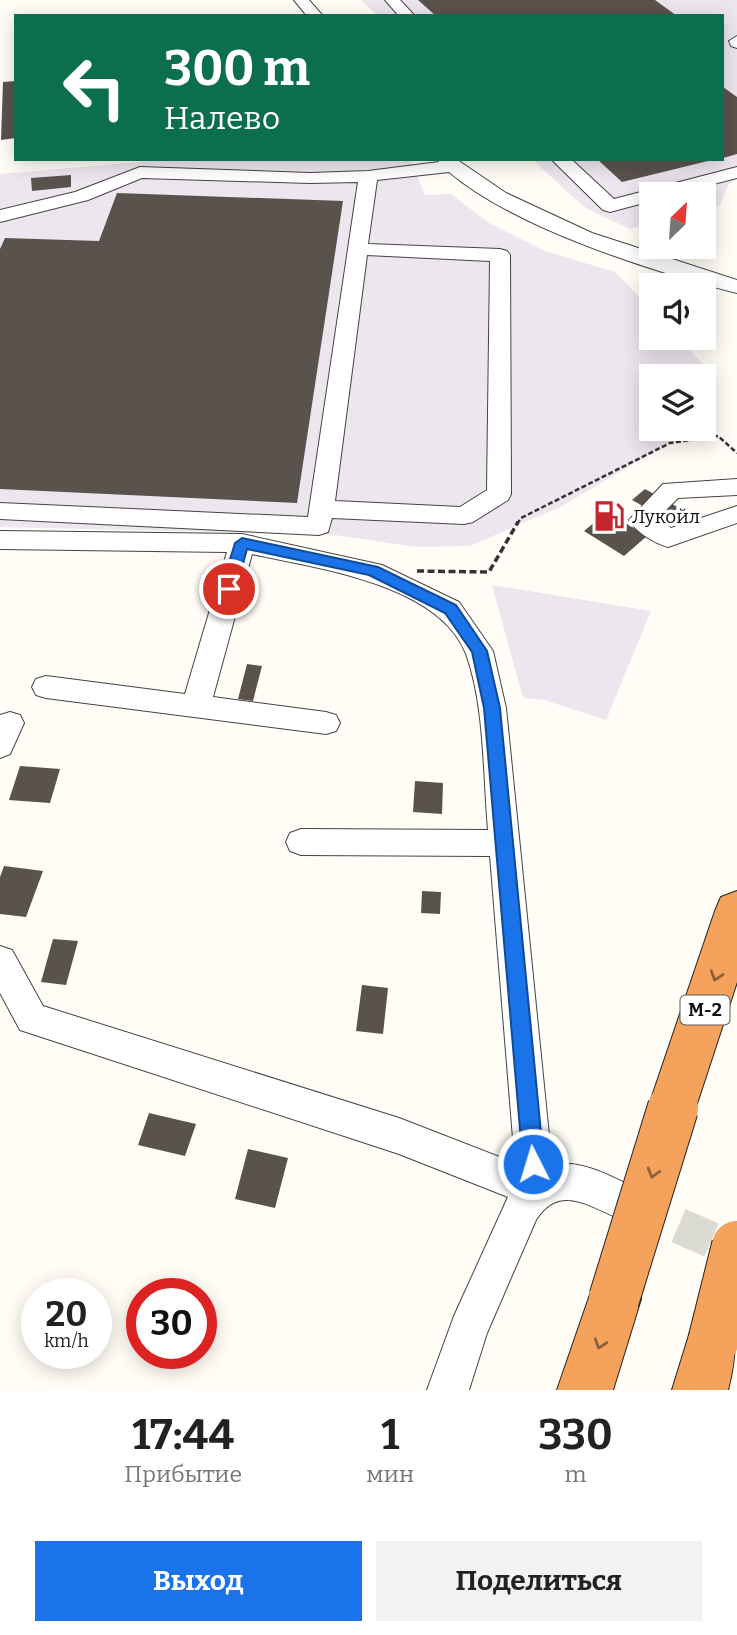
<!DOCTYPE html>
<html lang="ru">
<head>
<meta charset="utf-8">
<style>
  :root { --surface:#fff; --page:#f2f2f2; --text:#222; --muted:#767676; --accent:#1a73e8 }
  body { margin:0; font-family:Bitter,serif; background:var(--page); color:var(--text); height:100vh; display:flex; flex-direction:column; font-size:26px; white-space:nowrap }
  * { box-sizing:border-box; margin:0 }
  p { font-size:23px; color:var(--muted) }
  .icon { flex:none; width:38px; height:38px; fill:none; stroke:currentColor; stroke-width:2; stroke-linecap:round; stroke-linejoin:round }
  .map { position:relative; height:1390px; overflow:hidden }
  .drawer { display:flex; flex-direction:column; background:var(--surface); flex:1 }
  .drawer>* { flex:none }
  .guide { position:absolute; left:14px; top:14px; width:710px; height:147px; border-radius:0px; box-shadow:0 4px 18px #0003; background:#0b6e4f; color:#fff; overflow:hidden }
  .needle { width:46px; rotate:25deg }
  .controls { position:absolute; left:639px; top:182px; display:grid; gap:14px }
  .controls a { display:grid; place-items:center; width:77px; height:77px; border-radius:0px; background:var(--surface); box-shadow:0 4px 18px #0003; font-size:35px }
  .speed { position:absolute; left:21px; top:1278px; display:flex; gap:14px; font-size:35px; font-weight:700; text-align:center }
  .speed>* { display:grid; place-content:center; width:91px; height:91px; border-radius:50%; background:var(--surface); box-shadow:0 4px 18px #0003; line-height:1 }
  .speed small { font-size:18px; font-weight:400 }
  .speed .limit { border:10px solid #d22; background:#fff; color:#111 }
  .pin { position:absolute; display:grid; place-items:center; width:60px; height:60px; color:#fff; margin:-30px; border:4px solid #fff; border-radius:50%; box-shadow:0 2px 7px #0007 }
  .me { position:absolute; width:77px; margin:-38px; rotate:355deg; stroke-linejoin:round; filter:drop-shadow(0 0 5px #0008) }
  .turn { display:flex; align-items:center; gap:24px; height:147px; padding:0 35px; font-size:32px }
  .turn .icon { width:91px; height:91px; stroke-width:2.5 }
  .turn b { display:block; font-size:49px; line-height:60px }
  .eta { display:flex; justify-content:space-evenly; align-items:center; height:119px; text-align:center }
  .eta b { font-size:42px; font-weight:700; line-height:49px }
  .primary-button { display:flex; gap:14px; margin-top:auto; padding:14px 35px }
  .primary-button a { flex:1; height:80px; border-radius:0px; background:var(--accent); color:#fff; font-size:28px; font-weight:700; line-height:80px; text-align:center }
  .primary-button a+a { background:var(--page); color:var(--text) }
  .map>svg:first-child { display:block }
</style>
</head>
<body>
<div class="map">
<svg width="737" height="1390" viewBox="0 0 737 1390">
  <rect width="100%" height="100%" fill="#fffdf5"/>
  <path fill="#eee6ef" d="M 361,0 L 737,0 L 737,179 L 729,184 L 719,206 L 704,210 L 704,194 L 651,194 L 651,223 L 630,229 L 585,208 L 532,159 L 723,159 L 723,16 L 378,16 Z
    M 174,159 L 410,159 L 425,195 L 451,194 L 489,223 L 545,251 L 615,272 L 651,309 L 651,338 L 678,338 L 706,367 L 669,376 L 651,376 L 651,429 L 693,429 L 562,506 L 470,546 L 416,547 L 335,535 L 0,527 L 0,174 Z
    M 492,585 L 651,611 L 606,720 L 544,700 L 523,698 Z"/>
  <path fill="#5a524d" d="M 418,0 L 655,0 L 677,16 L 436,16 Z
    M 16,81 L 16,138 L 1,140 L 3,82 Z
    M 723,87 L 737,97 L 737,154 L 723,158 Z
    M 597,159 L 712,159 L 712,160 L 622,182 Z
    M 71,175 L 71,187 L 32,191 L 31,178 Z
    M 117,193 L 343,201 L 297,503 L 0,489 L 0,249 L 5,238 L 99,241 Z
    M 645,489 L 692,515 L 679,526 L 632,500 Z
    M 607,512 L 647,536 L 624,556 L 584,531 Z
    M 247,664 L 262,666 L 253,701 L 238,699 Z
    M 20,766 L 60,769 L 50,803 L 9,800 Z
    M 415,781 L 443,783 L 442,814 L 413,812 Z
    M 4,866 L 43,871 L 26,917 L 0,914 L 0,877 Z
    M 422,891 L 441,892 L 440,914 L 421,913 Z
    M 53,939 L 78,941 L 66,985 L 41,982 Z
    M 362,985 L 388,988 L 383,1034 L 356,1031 Z
    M 149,1113 L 196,1124 L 185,1156 L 138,1145 Z
    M 248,1149 L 288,1158 L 275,1208 L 235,1199 Z"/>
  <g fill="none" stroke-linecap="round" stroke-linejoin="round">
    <path stroke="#dbdad3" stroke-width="36" stroke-dasharray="36 18" stroke-linecap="butt" d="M 629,1204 L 737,1251"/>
    <defs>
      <path id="minor" d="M 294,0 L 309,0 L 323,16 L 307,16 Z
        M 385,0 L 400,0 L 415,16 L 399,16 Z
        M 737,36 L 737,48 L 731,46 L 729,41 Z
        M 437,159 L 456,159 L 506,193 L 592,233 L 737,280 L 737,293 C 653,272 515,228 449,172 L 377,180 L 368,244 L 500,249 L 507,251 L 510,255 L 511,494 L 508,500 L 473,522 L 464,524 L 332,518 L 328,532 L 319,535 L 0,519 L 0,503 L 308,517 L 358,182 L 310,183 L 142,178 L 88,200 L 0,222 L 0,210 L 75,192 L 140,167 L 310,173 L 368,171 L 439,162 ZM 367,255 L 490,261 L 487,490 L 460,507 L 335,501 Z
        M 551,159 L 571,159 L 614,199 L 737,167 L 737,178 L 675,194 L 651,194 L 651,201 L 610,212 L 603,210 Z
        M 737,479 L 737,495 L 678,498 L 657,519 L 671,528 L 737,506 L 737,523 L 668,547 C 654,543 636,532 629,520 L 663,484 Z
        M 0,531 L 242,534 L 382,565 L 459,602 L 493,651 L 506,708 L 552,1165 C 580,1159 609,1175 633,1187 L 639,1200 L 633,1213 L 620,1219 C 589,1206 559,1183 536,1220 L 487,1333 L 469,1390 L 427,1390 L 454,1316 L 508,1197 L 399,1154 L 20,1030 L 0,993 L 0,946 L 12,950 L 43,1006 L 399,1118 L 515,1163 L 490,856 L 301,855 L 290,851 L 286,842 L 290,833 L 301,829 L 488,830 C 483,775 485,706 466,654 C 440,584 316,568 252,554 L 213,697 L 326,712 L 336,715 L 340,723 L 336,731 L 326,734 L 46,698 L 36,695 L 32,687 L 36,679 L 46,676 L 185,694 L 227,552 L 0,549 Z
        M 10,712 L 20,715 L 24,723 L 10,754 L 0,758 L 0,715 Z"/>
      <path id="highway" d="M 737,891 L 737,982 L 690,1125 L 673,1132 L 656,1125 L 648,1108 L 715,911 L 721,897 Z
        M 614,1272 L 633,1280 L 641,1299 L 613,1390 L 557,1390 L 595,1280 Z
        M 713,1314 L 733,1322 C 737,1345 734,1367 728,1390 L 672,1390 L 693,1322 Z"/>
    </defs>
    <use href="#minor" stroke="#444" stroke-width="2"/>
    <use href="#highway" stroke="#222" stroke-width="2"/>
    <path stroke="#333" stroke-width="2.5" stroke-dasharray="5 2.5" stroke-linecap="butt" d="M 517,524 L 521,518 L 670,443 L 718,436 L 737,453"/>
    <path stroke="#333" stroke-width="3.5" stroke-dasharray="7 3.5" stroke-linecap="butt" d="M 417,571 L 489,572 L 518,522"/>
    <use href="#minor" fill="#fff" fill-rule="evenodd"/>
    <use href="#highway" fill="#f5a25d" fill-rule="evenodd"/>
    <defs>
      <path id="highway-bridge" d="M 614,1299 L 673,1108
        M 713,1342 L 737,1246"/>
    </defs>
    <use href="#highway-bridge" stroke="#222" stroke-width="52" stroke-linecap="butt"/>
    <use href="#highway-bridge" stroke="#f5a25d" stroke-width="50"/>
  </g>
  <defs><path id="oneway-chevron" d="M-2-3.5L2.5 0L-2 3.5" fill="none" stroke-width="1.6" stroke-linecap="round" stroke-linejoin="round" transform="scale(1.75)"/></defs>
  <g stroke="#8e613b">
    <use href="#oneway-chevron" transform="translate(716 976) rotate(108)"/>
    <use href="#oneway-chevron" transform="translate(653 1173) rotate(107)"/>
    <use href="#oneway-chevron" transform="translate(600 1344) rotate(108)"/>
  </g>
  <path fill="#1a73e8" stroke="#114b97" stroke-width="2" d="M 242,538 L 378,567 L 456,605 L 487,651 L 500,708 L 544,1164 L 541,1171 L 533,1174 L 526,1171 L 523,1164 L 484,708 L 472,652 L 445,613 L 369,575 L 247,549 L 236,589 L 229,595 L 223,593 L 221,589 L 235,543 Z"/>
  <defs>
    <symbol id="fuel-bare" viewBox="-9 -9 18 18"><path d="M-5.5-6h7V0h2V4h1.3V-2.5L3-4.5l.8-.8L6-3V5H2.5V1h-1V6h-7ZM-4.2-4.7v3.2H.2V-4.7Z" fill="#c4262e" stroke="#fff" stroke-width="2.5" paint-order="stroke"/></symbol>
  </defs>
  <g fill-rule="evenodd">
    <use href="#fuel-bare" x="587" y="494" width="44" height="44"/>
  </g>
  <g text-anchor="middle" stroke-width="7" stroke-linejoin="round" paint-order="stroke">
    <rect fill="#fff" stroke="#585858" stroke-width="2" x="680.5" y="995.5" width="49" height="29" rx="5"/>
    <g font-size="18" font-weight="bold" fill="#111">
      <text x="705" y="1016">М-2</text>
    </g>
    <g font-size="19" fill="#111" stroke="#fff" text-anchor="start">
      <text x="632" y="523">Лукойл</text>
    </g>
  </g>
</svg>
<div class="controls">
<a><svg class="needle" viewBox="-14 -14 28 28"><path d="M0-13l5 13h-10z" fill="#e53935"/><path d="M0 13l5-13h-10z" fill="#767676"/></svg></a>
<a><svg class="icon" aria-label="sound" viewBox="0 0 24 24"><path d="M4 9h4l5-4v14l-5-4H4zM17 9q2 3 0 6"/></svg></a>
<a><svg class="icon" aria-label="layers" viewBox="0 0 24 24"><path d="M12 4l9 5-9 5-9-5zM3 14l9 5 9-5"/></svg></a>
</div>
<div class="speed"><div>20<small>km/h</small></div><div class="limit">30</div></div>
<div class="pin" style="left:229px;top:589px;background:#d93025"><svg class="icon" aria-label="arrive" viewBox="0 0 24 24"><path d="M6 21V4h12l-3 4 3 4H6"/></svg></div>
<svg class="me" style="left:533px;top:1164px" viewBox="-20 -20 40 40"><circle r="17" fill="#1a73e8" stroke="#fff" stroke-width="3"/><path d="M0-11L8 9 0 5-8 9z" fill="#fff"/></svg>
<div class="guide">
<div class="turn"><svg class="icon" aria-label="left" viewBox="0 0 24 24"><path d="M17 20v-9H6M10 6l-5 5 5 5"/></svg><div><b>300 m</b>Налево</div></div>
</div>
</div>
<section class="drawer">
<div class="eta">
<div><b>17:44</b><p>Прибытие</p></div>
<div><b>1</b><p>мин</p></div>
<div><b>330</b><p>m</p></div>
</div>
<div class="primary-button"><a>Выход</a><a>Поделиться</a></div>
</section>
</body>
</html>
